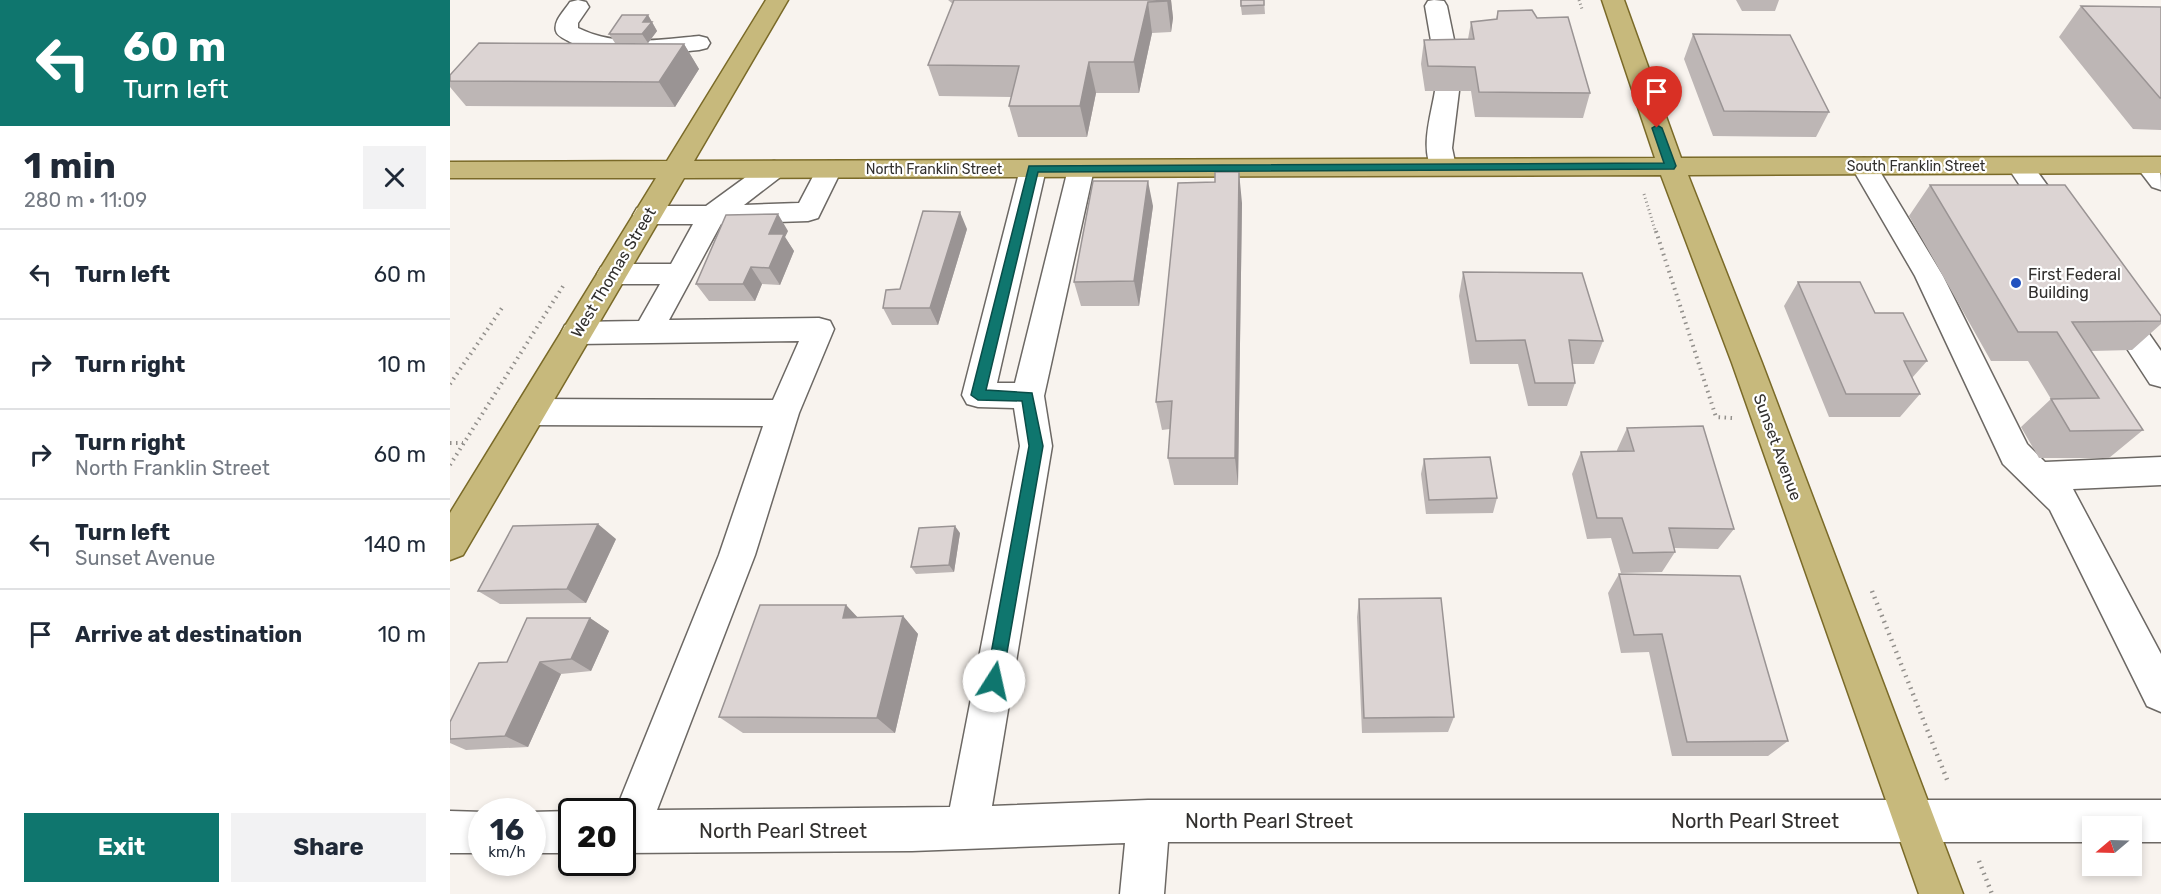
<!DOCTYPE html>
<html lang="en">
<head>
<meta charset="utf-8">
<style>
  :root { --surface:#fff; --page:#f2f2f3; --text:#1f2937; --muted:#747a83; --line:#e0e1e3; --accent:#0f766e }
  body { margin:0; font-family:Rubik,sans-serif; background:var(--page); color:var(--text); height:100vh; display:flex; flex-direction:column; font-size:22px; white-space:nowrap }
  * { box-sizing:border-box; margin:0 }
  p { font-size:20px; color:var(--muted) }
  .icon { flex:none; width:33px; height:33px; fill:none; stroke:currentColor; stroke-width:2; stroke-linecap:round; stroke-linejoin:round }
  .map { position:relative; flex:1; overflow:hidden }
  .details { display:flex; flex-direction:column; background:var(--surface); width:450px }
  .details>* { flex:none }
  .top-card { background:#0f766e; color:#fff; overflow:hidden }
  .needle { width:39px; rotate:251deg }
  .controls { position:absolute; left:1632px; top:816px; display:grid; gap:12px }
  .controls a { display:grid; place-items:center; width:60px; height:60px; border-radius:0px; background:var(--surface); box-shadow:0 3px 9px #0003; font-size:30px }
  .speed { position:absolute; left:18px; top:798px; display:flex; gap:12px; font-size:30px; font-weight:700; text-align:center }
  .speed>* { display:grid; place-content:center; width:78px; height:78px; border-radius:50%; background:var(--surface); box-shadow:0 3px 9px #0003; line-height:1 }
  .speed small { font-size:15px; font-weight:400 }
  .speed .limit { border:3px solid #111; border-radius:9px; background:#fff; color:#111 }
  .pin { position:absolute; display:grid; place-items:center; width:51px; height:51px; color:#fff; margin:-62px -26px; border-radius:50% 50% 50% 0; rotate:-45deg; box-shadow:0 0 6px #0007 }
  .pin .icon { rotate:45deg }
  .me { position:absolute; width:66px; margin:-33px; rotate:10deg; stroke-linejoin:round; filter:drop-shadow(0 0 4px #0008) }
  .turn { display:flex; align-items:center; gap:21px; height:126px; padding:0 24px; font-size:27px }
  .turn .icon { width:78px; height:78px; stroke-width:2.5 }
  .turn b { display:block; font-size:42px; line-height:51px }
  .round { display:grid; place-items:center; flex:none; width:63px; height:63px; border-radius:0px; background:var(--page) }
  .headline { display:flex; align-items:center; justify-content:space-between; height:102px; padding:0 24px }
  h1 { font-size:36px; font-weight:700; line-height:45px }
  .button { display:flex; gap:12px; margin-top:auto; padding:12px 24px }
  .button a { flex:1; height:69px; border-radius:0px; background:var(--accent); color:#fff; font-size:24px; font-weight:700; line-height:69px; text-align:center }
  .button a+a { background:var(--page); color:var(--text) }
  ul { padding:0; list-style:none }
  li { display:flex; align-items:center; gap:18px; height:90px; padding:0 24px; border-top:2px solid var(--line) }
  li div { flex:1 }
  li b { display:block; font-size:22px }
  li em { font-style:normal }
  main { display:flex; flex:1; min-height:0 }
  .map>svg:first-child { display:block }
</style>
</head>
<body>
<main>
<section class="details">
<div class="top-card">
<div class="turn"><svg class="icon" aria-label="left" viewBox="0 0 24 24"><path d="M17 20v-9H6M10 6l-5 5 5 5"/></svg><div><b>60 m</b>Turn left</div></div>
</div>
<div class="headline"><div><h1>1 min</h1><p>280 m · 11:09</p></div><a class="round"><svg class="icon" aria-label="close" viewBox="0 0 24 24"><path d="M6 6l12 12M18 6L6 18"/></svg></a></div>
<ul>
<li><svg class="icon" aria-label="left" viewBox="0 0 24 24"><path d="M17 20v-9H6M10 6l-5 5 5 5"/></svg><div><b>Turn left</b></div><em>60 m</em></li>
<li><svg class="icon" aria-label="right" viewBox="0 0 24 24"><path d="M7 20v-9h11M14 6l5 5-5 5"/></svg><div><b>Turn right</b></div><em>10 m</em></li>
<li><svg class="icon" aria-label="right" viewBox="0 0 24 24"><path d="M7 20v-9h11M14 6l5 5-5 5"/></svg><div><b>Turn right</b><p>North Franklin Street</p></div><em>60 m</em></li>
<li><svg class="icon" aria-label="left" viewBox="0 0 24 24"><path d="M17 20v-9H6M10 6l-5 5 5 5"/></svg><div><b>Turn left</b><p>Sunset Avenue</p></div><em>140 m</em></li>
<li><svg class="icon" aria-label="arrive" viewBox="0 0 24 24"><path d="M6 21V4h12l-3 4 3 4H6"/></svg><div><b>Arrive at destination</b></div><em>10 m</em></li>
</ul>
<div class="button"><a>Exit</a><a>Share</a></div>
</section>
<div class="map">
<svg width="1711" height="894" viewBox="0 0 1711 894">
  <rect width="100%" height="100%" fill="#f8f3ee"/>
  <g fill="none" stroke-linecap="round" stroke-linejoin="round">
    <defs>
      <path id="minor" d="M 128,0 L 136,2 L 139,7 L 128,23 L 128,28 C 166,47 208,40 249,36 L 257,38 L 260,43 L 257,48 L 249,50 C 207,54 159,62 120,42 C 115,39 107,36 106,31 C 103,21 115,10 120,2 Z
        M 984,0 L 994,1 L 997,6 L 1009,64 L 1005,69 L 997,71 L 989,69 L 985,64 L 975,6 L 978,1 Z
        M 997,84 L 1006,86 L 1009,91 L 1002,148 L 1006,167 L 1002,173 L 993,175 L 984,173 C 969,150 981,116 985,91 L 988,86 Z
        M 1414,158 L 1423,160 L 1493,276 L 1577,444 L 1595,462 L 1711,457 L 1711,485 L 1623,489 L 1711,654 L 1711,712 L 1697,706 L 1600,510 L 1553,464 L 1465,276 L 1401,166 L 1405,160 Z
        M 1570,158 L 1579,160 L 1618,214 L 1622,221 L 1618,228 L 1608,230 L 1598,228 L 1557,166 L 1561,160 Z
        M 1699,158 C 1711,162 1711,174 1711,190 L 1702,187 L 1686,166 L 1690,160 Z
        M 324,161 L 333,163 L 337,169 L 333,175 L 294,205 L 349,203 L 370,163 L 379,161 L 388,163 L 392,169 L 368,218 L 358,221 L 271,224 L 219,320 L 369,318 L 380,321 L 384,329 L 349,413 L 305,555 L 207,810 L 500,807 L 570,446 L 564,408 L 528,407 L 517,404 L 512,395 L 570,169 L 574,163 L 583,161 L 592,163 L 596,169 L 547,383 L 565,383 L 618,169 L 622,163 L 631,161 L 640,163 L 644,169 L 594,396 L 602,446 L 542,806 L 698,800 L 1711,800 L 1711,842 L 1682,842 L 1682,826 L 1642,826 L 1642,842 L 718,842 L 714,894 L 670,894 L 675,843 L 462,851 L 172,853 L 172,812 L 165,812 L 269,555 L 313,426 L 79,425 L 68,421 L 63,412 L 68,403 L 79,399 L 323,400 L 349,341 L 126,344 L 115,341 L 111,333 L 115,325 L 126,322 L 189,321 L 210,284 L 161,284 L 151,281 L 147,274 L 151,267 L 161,264 L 221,264 L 243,224 L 197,224 L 187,222 L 183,215 L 187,208 L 197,206 L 256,206 L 315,163 Z
        M 1665,296 L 1675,299 L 1711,351 L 1711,387 L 1700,384 L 1650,307 L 1655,299 Z
        M 0,811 L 34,812 L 32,812 L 32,853 L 0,853 Z
        M 122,811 L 124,812 L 122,812 L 122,853 L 82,853 L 82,812 L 80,812 Z"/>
      <path id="major" d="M 316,0 L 338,0 L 244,161 L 1205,158 L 1152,0 L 1174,0 L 1231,158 L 1711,157 L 1711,173 L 1238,175 L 1312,363 L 1513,894 L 1469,894 L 1282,363 L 1211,175 L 234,178 L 13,555 L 0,560 L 0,513 L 206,178 L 0,178 L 0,162 L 217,161 Z"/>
    </defs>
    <use href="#minor" stroke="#6c6864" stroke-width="3"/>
    <use href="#major" stroke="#7a6a28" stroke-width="3"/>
    <path stroke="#93908c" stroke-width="3" stroke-dasharray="1 3" stroke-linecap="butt" d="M 1129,0 L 1132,9
      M 1194,194 L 1206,233"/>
    <path stroke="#93908c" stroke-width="4" stroke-dasharray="1.5 4.5" stroke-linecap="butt" d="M 1206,231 L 1266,417 L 1282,418
      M 0,384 L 52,308
      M 0,443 L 13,443
      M 0,465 L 115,283"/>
    <path stroke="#93908c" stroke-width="4.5" stroke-dasharray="1.5 5" stroke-linecap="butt" d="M 1422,591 L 1498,782
      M 1529,861 L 1542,894"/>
    <use href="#minor" fill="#fff" fill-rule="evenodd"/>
    <use href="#major" fill="#c7b97c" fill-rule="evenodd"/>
  </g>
  <path fill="#bdb6b5" d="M 498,0 L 721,0 L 723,18 L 721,32 L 702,33 L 689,93 L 646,93 L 637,137 L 568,137 L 559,106 L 561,97 L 489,96 L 478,65 L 503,4 Z
    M 790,0 L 814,0 L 815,14 L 792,15 Z
    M 1286,0 L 1329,0 L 1325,11 L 1292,11 Z
    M 1631,6 L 1711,7 L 1711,130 L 1683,129 L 1609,37 Z
    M 1048,11 L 1087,18 L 1140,93 L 1133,118 L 1025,117 L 1021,91 L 975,91 L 971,64 L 974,40 L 1018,39 L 1021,22 L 1046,19 Z
    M 198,15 L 207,31 L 198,43 L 165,43 L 159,34 Z
    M 1243,34 L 1379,112 L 1366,137 L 1263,136 L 1234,59 Z
    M 234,44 L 249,69 L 225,107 L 16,106 L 0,87 L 0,75 Z
    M 1480,185 L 1711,316 L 1711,324 L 1682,350 L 1641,351 L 1693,430 L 1659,458 L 1589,458 L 1571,427 L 1601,399 L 1578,361 L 1541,361 L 1459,216 Z
    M 792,203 L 788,485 L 724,485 L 718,458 L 720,429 L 712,430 L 706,402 Z
    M 703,206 L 689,306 L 631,306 L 624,282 Z
    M 517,229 L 488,325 L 442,325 L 433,308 L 450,289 Z
    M 338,231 L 335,237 L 344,251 L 330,285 L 312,284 L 305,301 L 259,301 L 246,284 Z
    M 1013,272 L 1153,341 L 1144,364 L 1122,364 L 1125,383 L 1117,406 L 1078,406 L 1068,364 L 1020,364 L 1009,296 Z
    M 1348,282 L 1425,313 L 1477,361 L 1462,378 L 1470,394 L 1450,417 L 1379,417 L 1334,306 Z
    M 1177,428 L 1284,529 L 1268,549 L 1224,548 L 1225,552 L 1212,572 L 1171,573 L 1161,538 L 1137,539 L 1122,474 L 1131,452 L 1167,451 L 1167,450 Z
    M 974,459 L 1047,498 L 1043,513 L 976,514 L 971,474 Z
    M 510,533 L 504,572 L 466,574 L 461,567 Z
    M 166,539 L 136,603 L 50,604 L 28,591 Z
    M 1169,574 L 1338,741 L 1318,756 L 1222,756 L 1199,652 L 1171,653 L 1158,593 Z
    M 909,599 L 1004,717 L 998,732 L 912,733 L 907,617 Z
    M 396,605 L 407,618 L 453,616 L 468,634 L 445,733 L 293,733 L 269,717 Z
    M 140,618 L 159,631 L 141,671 L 111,674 L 78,747 L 16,750 L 0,743 L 0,722 L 57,662 Z"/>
  <path fill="#9a9494" d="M 717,0 L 721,0 L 723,18 L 721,32 Z
    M 698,2 L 702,33 L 689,93 L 684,62 Z
    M 198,15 L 207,31 L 198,43 L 192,34 L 193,22 Z
    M 234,44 L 249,69 L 225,107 L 209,82 Z
    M 639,62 L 646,93 L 637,137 L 630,106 Z
    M 789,172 L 792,203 L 788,485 L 785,458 Z
    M 698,181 L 703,206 L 689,306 L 684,281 Z
    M 510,212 L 517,229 L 488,325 L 480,308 Z
    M 328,214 L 338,231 L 335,237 L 344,251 L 330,285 L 319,268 L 319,234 Z
    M 301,267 L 312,284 L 305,301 L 293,284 Z
    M 148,524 L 166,539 L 136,603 L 117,589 Z
    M 505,526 L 510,533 L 504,572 L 499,565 Z
    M 396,605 L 413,623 L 393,618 Z
    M 453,616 L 468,634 L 445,733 L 427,718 Z
    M 140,618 L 159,631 L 141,671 L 121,659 Z
    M 90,662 L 111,674 L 78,747 L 55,736 Z"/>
  <path fill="#dcd4d3" stroke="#9a9494" stroke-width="1.5" d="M 504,0 L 717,0 L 717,1 L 698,2 L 684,62 L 639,62 L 630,106 L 559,106 L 569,66 L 478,65 Z
    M 791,0 L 814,0 L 814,5 L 791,6 Z
    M 1631,6 L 1711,7 L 1711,98 L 1710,98 Z
    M 1082,10 L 1087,18 L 1118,17 L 1140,93 L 1029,92 L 1025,67 L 978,66 L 974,40 L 1024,39 L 1021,22 L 1047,19 L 1048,11 Z
    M 172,15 L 198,15 L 193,22 L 202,22 L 192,34 L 159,34 Z
    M 1243,34 L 1340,35 L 1379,112 L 1274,111 Z
    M 29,43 L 234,44 L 209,82 L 0,81 L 0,75 Z
    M 765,172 L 789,172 L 785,458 L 718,458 L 722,401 L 706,402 L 728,183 L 765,182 Z
    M 643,181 L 698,181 L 684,281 L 624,282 Z
    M 1480,185 L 1615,185 L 1711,316 L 1711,321 L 1622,322 L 1693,430 L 1620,431 L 1601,399 L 1649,398 L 1607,332 L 1568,332 Z
    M 473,211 L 510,212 L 480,308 L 433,308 L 436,290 L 450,289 Z
    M 328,214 L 319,234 L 334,234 L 319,268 L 301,267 L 293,284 L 246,284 L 276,215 Z
    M 1013,272 L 1132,273 L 1153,341 L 1119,340 L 1125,383 L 1085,383 L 1075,340 L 1026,341 Z
    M 1348,282 L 1410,282 L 1425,313 L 1453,313 L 1477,361 L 1454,361 L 1470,394 L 1396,394 Z
    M 1253,426 L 1284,529 L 1219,528 L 1225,552 L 1183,553 L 1172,518 L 1147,518 L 1131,452 L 1184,451 L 1177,428 Z
    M 1040,457 L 1047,498 L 979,500 L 974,459 Z
    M 148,524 L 117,589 L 28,591 L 63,526 Z
    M 505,526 L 499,565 L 461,567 L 469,528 Z
    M 1169,574 L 1290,576 L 1338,741 L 1237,742 L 1212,634 L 1184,635 Z
    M 991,598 L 1004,717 L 914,718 L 909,599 Z
    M 310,605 L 396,605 L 393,618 L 453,616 L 427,718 L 269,717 Z
    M 77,618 L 140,618 L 121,659 L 90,662 L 55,736 L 0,739 L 0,722 L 29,663 L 57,662 Z"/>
  <path fill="#0f766e" stroke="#0a4d48" stroke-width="1.5" d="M 1207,125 L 1212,128 L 1226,166 L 1224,169 L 588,172 L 536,390 L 582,393 L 593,446 L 552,681 L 549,686 L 544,689 L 538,686 L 536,681 L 579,446 L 572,401 L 528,400 L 521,395 L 579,166 L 1214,163 L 1202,128 Z"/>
  <circle fill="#2252bf" stroke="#fff" stroke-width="2" cx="1566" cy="283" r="6"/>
  <g text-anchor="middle" stroke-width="4.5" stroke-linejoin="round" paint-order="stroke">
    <g font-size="14" fill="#32302e" stroke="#fff">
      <text x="1466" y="171">South Franklin Street</text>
      <text x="484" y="174">North Franklin Street</text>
    </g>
    <g font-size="16" fill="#32302e" stroke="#fff">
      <text transform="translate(163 272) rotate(-59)" y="6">West Thomas Street</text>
      <text transform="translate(1328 447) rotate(70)" y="6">Sunset Avenue</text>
    </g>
    <g font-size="16" fill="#32302e" stroke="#fff" text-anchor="start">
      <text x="1578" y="280">First Federal<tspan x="1578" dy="18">Building</tspan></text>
    </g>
    <g font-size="20" fill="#32302e" stroke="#fff">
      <text x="819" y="828">North Pearl Street</text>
      <text x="1305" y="828">North Pearl Street</text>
      <text x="333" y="838">North Pearl Street</text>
    </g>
  </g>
</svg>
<div class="controls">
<a><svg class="needle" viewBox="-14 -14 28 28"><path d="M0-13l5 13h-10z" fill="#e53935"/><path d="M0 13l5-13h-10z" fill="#747a83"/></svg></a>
</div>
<div class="speed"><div>16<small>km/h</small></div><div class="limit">20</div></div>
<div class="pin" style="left:1207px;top:128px;background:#d93025"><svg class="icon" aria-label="arrive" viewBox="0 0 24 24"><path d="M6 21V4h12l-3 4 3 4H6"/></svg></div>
<svg class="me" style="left:544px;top:681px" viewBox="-20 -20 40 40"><circle r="19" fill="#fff"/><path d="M0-13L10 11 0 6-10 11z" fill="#0f766e"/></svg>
</div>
</main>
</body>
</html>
